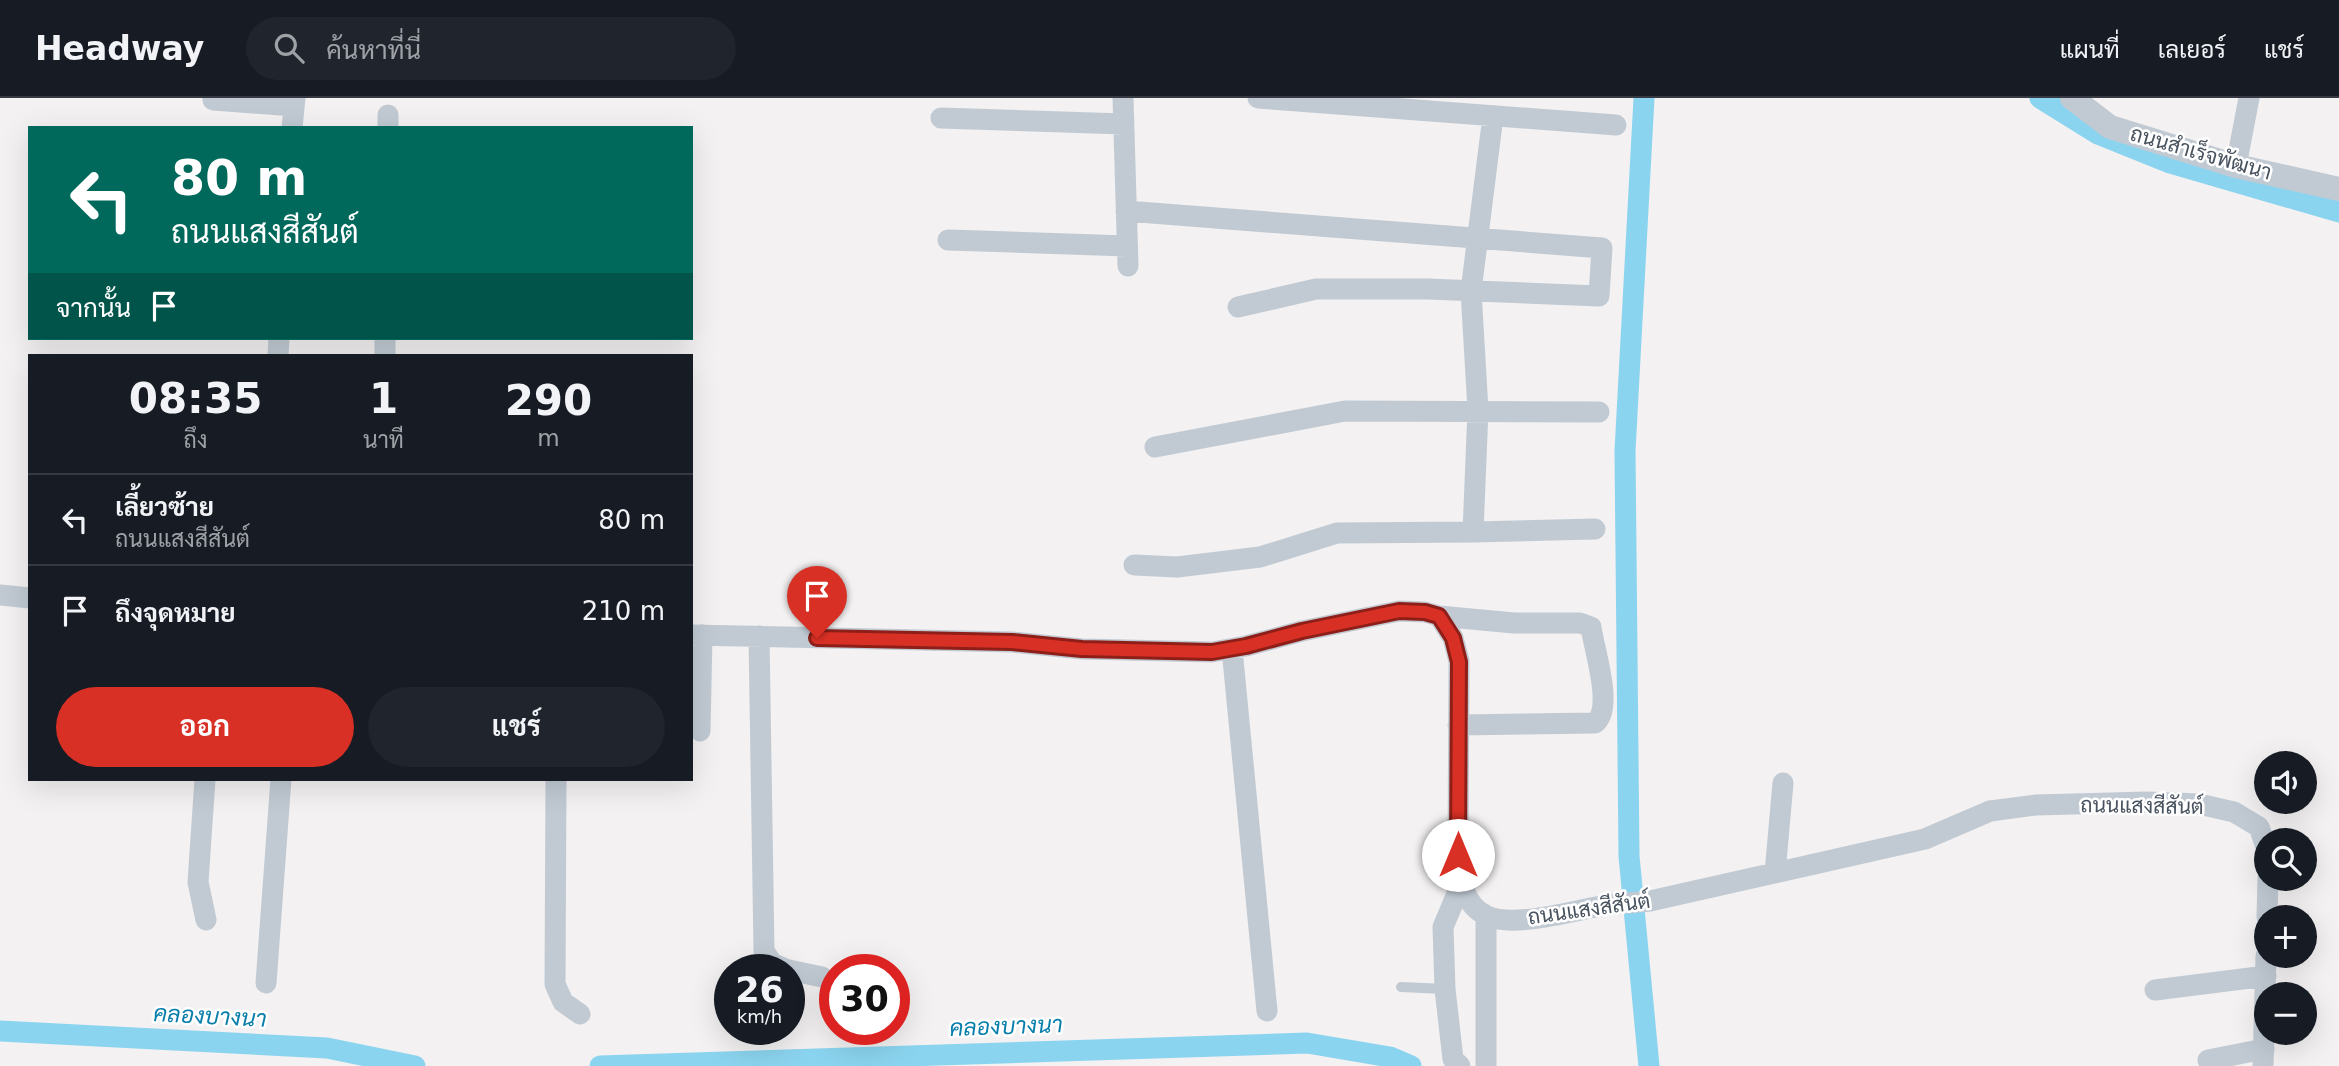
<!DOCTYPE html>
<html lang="th">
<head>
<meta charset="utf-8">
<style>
  :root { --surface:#171b24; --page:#20242c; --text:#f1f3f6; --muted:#9ea1a6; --line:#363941; --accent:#d93025 }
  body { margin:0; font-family:"DejaVu Sans",Sarabun,sans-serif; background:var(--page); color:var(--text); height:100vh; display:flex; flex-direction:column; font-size:26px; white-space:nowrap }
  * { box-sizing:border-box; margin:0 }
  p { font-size:23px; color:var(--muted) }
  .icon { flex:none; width:38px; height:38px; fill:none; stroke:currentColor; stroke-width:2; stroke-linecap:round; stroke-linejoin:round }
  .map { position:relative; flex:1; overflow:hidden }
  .panel { position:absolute; left:28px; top:256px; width:665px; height:427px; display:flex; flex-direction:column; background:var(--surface); border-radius:0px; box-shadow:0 7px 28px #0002 }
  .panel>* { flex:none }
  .banner { position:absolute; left:28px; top:28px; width:665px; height:214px; border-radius:0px; box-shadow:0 7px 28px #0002; background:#00695c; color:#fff; overflow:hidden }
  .controls { position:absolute; left:2254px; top:653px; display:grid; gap:14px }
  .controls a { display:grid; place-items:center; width:63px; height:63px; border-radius:50%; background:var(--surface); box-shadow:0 7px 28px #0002; font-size:35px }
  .speed { position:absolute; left:714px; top:856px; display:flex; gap:14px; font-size:35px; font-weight:700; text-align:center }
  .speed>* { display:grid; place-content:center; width:91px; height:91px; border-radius:50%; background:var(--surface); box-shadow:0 7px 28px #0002; line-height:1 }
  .speed small { font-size:18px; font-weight:400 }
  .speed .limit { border:10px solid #d22; background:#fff; color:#111 }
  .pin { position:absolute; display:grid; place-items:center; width:60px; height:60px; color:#fff; margin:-72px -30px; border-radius:50% 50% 50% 0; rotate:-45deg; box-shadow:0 0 7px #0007 }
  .pin .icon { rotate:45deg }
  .me { position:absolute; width:77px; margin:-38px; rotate:0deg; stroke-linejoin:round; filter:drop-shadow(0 0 5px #0008) }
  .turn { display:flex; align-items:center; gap:24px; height:147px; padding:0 28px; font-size:32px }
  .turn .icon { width:91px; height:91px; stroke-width:2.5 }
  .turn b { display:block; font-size:49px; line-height:60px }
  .then { display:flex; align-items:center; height:66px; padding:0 28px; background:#0003; gap:14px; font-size:26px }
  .eta { display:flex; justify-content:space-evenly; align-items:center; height:119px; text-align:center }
  .eta b { font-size:42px; font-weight:700; line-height:49px }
  .primary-button { display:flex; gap:14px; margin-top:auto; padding:14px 28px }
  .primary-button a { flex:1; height:80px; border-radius:42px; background:var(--accent); color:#fff; font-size:28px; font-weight:700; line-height:80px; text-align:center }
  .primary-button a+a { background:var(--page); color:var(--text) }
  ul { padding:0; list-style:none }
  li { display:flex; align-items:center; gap:21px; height:91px; padding:0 28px; border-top:2px solid var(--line) }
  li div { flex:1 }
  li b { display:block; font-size:26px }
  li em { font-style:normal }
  header { display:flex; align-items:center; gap:42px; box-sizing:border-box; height:98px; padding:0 35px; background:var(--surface); border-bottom:2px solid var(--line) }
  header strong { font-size:33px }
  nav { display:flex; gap:38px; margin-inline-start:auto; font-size:24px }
  .search { width:490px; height:63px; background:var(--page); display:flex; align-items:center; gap:18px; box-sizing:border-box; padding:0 24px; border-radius:38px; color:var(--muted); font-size:26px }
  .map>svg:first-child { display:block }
</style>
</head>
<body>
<header>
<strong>Headway</strong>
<div class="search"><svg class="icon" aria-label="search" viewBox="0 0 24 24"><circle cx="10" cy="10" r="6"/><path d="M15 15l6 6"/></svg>ค้นหาที่นี่</div>
<nav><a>แผนที่</a><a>เลเยอร์</a><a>แชร์</a></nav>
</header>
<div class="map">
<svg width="2339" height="968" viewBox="0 0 2339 968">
  <rect width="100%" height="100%" fill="#f3f1f1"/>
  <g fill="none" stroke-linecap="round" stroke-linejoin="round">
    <path stroke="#8bd4ef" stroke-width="21" d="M 1644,0 L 1625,353 L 1629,758 L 1649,968
      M 2040,0 L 2098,36 L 2170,65 L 2339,114
      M 0,933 L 327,950 L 415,968
      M 600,968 L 1307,945 L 1390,959 L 1411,968"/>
    <path stroke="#c1cad3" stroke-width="10" d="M 1401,889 L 1445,891"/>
    <path stroke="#c1cad3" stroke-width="21" d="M 1123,0 L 1128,168
      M 1258,0 L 1616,27
      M 213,2 L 294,8
      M 941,20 L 1124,26
      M 292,30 L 295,0
      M 388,30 L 388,17
      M 2236,68 L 2249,0
      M 1126,113 L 1602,150 L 1599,198 L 1428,191 L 1316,191 L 1238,209
      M 948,142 L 1127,148
      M 278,257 L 279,240
      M 385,257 L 385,240
      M 1155,349 L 1345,313 L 1599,314
      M 1473,434 L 1595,431
      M 1134,467 L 1177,469 L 1260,459 L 1337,435 L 1473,434 L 1478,312 L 1471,193 L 1493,18
      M 0,497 L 30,500
      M 1439,518 L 1514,525 L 1580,525 L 1591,529 C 1594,552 1614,610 1595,625 L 1458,627
      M 691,537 L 1012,544 L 1082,551 L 1212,554 L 1246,548 L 1302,533 L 1399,513 L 1425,514 L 1439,518 L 1453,540 L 1459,563 L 1458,757 C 1460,780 1463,807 1487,818 C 1514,830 1572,813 1601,808 C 1617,805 1633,805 1650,803 L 1925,741 L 1990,713 L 2036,707 L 2147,704 L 2199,706 L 2234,714 L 2259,729 L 2266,749
      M 759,538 L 764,853 L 772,865 L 788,872
      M 1232,551 L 1267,913
      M 700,633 L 702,537
      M 205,681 L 198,784 L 206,822
      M 556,681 L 555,886 L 563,904 L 580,916
      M 1775,775 L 1783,685
      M 1486,818 L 1486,968
      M 2267,819 L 2268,780
      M 789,872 L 822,879
      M 266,885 L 281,681
      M 2155,892 L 2266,878
      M 2208,962 L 2264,951
      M 1460,968 L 1453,961 L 1445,891 L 1443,829 L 1461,786
      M 2263,968 L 2266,858"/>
    <path stroke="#c1cad3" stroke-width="24" d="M 2072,0 L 2110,29 L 2236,68 L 2339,91"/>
  </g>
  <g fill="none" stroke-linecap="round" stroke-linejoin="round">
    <defs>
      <path id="route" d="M 817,540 L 1012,544 L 1082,551 L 1212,554 L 1246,548 L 1302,533 L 1399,513 L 1425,514 L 1439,518 L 1453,540 L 1459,564 L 1458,757"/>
    </defs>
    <use href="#route" stroke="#8d1f18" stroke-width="18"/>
    <use href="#route" stroke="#d93025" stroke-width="12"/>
  </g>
  <g text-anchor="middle" stroke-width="5" stroke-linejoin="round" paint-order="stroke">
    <g font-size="21" fill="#48535f" stroke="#fff">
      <text transform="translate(2201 55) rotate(16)" y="7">ถนนสำเร็จพัฒนา</text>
      <text transform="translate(2142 708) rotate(1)" y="7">ถนนแสงสีสันต์</text>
      <text transform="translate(1589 811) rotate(-8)" y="7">ถนนแสงสีสันต์</text>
    </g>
    <g font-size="23" font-style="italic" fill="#087eab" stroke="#fff">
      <text transform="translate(210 918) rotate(3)" y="8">คลองบางนา</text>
      <text transform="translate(1006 928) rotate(-2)" y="8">คลองบางนา</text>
    </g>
  </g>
</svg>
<div class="controls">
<a><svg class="icon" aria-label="sound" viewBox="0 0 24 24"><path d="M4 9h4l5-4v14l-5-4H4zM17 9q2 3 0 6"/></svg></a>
<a><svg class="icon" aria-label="search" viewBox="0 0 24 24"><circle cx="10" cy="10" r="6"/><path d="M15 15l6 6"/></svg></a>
<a>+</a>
<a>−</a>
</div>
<div class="speed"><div>26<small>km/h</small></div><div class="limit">30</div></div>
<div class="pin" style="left:817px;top:540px;background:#d93025"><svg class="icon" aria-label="arrive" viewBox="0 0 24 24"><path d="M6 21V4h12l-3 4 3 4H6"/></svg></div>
<svg class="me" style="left:1458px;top:757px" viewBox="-20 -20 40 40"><circle r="19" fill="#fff"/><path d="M0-13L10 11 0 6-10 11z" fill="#d93025"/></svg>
<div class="banner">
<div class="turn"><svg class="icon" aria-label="left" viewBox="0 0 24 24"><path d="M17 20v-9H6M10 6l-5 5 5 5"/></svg><div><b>80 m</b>ถนนแสงสีสันต์</div></div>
<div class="then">จากนั้น<svg class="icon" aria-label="arrive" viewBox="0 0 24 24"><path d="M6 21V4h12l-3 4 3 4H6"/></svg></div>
</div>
<section class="panel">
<div class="eta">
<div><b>08:35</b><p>ถึง</p></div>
<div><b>1</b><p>นาที</p></div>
<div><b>290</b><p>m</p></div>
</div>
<ul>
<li><svg class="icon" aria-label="left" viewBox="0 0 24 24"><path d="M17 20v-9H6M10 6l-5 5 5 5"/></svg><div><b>เลี้ยวซ้าย</b><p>ถนนแสงสีสันต์</p></div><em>80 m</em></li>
<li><svg class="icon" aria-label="arrive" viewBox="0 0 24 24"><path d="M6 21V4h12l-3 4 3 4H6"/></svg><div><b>ถึงจุดหมาย</b></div><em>210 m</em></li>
</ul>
<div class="primary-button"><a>ออก</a><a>แชร์</a></div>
</section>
</div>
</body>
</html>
